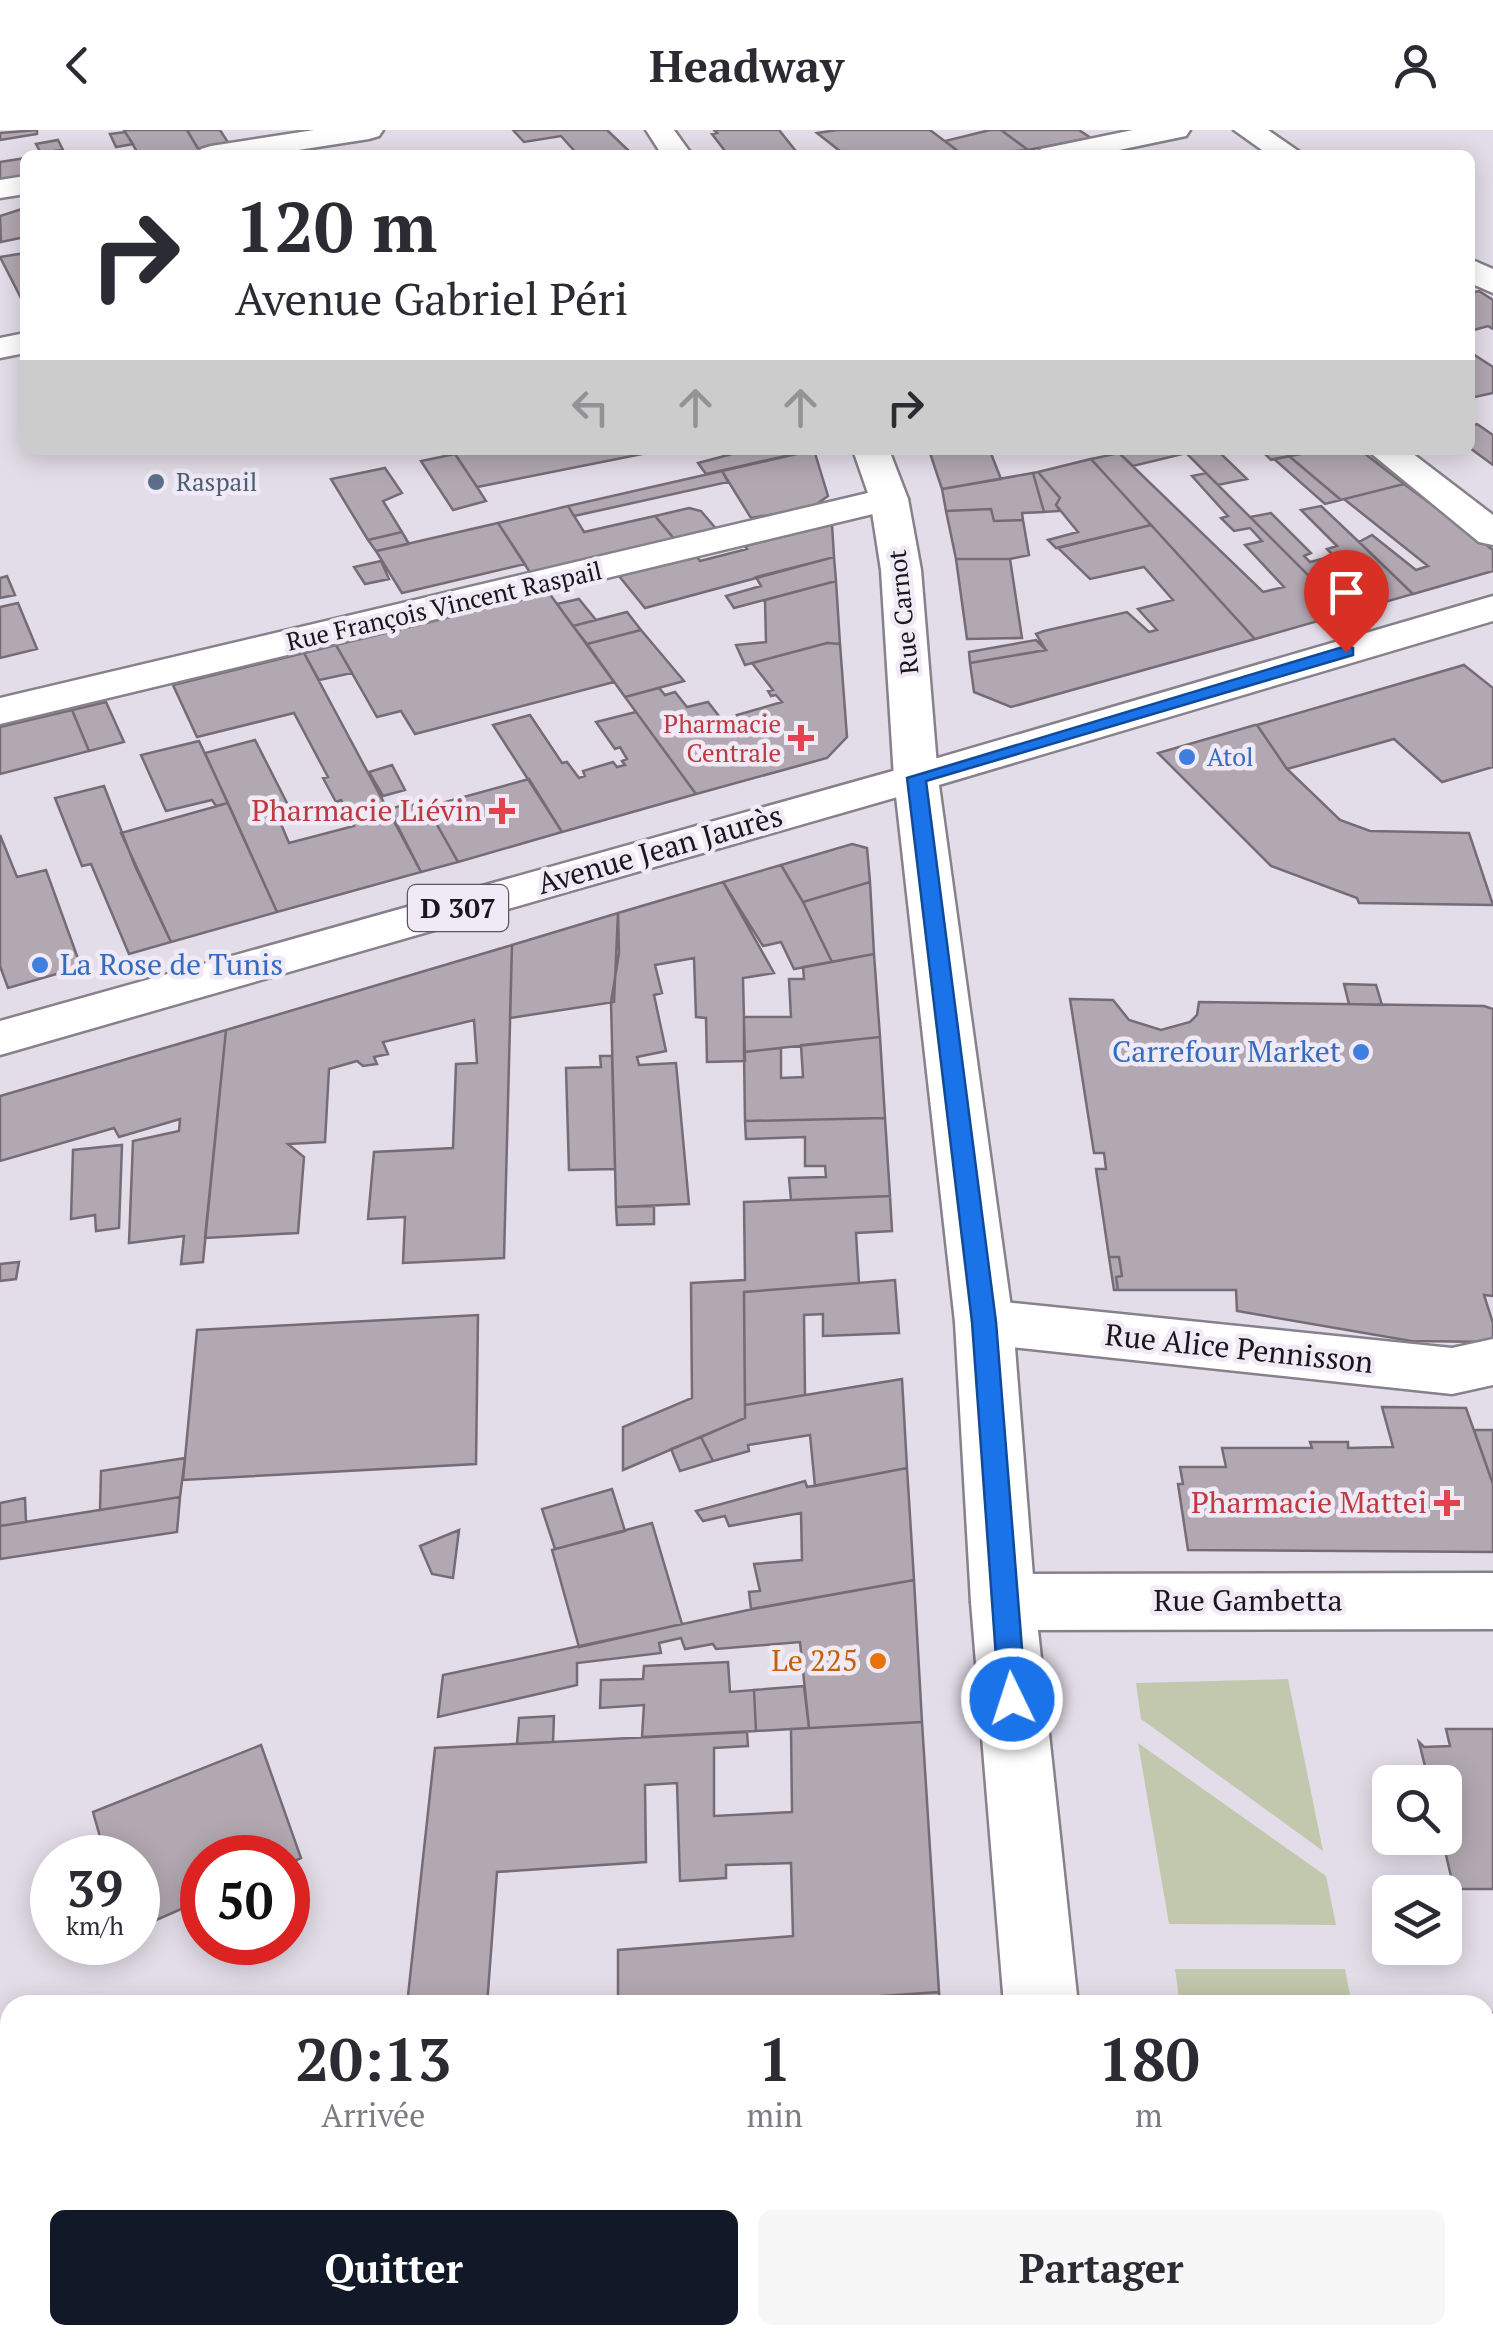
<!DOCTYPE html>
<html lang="fr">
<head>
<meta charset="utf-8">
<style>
  :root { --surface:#fff; --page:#f7f7f7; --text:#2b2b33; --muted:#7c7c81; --accent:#111827 }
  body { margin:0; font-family:"PT Serif",serif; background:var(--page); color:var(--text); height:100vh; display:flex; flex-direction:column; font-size:38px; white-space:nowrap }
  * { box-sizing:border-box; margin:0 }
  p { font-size:32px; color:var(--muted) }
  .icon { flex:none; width:55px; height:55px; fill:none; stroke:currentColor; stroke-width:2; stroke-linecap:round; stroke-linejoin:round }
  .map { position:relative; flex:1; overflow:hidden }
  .panel { position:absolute; left:0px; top:1865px; width:1495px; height:350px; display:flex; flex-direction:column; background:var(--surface); border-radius:30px 30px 0 0; box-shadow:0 5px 25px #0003 }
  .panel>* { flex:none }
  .banner { position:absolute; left:20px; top:20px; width:1455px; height:305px; border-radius:15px; box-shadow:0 5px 25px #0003; background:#fff; color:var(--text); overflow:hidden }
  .fabs { position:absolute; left:1372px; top:1635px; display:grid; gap:20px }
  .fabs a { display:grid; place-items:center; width:90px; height:90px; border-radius:15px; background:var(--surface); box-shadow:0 5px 25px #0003; font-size:50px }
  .speed { position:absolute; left:30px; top:1705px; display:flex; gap:20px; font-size:50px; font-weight:700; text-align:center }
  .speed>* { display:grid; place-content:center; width:130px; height:130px; border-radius:50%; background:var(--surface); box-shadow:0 5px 25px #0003; line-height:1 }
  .speed small { font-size:25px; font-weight:400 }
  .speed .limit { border:15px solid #d22; background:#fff; color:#111 }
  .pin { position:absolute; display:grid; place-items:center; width:85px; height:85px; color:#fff; margin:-102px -42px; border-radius:50% 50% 50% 0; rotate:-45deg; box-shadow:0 0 10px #0007 }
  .pin .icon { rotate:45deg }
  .me { position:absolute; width:110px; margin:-55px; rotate:356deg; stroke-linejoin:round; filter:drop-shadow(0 0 8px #0008) }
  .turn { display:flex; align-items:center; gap:35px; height:210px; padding:0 50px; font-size:45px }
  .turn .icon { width:130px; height:130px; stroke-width:2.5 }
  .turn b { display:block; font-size:70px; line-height:85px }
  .lanes { display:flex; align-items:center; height:95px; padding:0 50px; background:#0003; justify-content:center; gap:50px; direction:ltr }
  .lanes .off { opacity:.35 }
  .eta { display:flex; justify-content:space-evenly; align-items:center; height:170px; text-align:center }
  .eta b { font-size:60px; font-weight:700; line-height:70px }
  .cta { display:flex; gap:20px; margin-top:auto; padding:20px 50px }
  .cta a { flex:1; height:115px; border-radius:15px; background:var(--accent); color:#fff; font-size:40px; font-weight:700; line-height:115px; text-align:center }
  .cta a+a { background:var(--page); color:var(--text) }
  header { display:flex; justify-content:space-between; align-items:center; height:130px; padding:0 50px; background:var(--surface); font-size:45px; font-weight:700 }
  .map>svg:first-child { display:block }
</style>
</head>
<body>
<header><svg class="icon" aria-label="back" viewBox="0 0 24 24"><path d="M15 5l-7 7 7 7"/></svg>Headway<svg class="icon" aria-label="person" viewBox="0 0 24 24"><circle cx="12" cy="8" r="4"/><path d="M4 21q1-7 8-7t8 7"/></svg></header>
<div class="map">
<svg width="1493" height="2215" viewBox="0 0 1493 2215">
  <rect width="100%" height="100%" fill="#e3dde9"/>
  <path fill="#c2c8ad" d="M 1288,1549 L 1323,1721 L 1141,1589 L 1136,1553 Z
    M 1138,1613 L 1326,1746 L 1336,1795 L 1169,1794 Z
    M 1175,1839 L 1345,1839 L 1352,1875 L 1180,1875 Z
    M 1227,2205 L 1420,2205 L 1422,2215 L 1228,2215 Z"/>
  <path fill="#b2a8b1" stroke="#756c75" stroke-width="2.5" d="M 37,0 L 37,4 L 0,10 L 0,3 Z
    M 124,0 L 187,0 L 200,22 L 139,25 Z
    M 187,0 L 220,0 L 231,17 L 200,22 Z
    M 513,0 L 607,0 L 630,22 L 578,25 L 561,6 L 524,12 Z
    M 714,0 L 779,0 L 799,25 L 728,25 L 712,4 L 717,3 Z
    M 837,0 L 930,0 L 963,25 L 845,25 L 817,3 Z
    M 990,0 L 1001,0 L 1028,20 L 963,25 L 945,11 Z
    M 1001,0 L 1079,0 L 1091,8 L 1028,20 Z
    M 125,2 L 133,14 L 116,17 L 110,4 Z
    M 58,10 L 63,20 L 54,21 L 56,25 L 42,25 L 36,14 Z
    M 25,28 L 25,49 L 0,53 L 0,32 Z
    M 25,78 L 25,107 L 1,112 L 0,86 Z
    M 25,123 L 25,176 L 0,127 Z
    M 1479,161 L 1493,170 L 1493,199 L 1488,196 L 1470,201 L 1470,163 Z
    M 1470,222 L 1493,237 L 1493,263 L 1470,268 Z
    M 1477,294 L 1493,305 L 1493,335 L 1470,318 L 1470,296 Z
    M 457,320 L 662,320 L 477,357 L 453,321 Z
    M 747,320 L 812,320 L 706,344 L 698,333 Z
    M 814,320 L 828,366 L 811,378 L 751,388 L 722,341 Z
    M 929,320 L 994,320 L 990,321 L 1001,349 L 942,359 Z
    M 1129,320 L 1183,320 L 1187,323 L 1133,336 L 1119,323 Z
    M 1183,320 L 1223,320 L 1218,321 L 1247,349 L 1218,355 Z
    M 1261,320 L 1321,320 L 1271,330 Z
    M 1321,320 L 1360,320 L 1404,354 L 1341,370 L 1289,326 Z
    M 1119,323 L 1263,462 L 1284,457 L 1245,415 L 1262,411 L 1250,398 L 1234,401 L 1221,388 L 1228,386 L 1192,346 L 1206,343 L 1346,483 L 1255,509 L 1091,329 Z
    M 455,324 L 477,357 L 486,371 L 453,380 L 421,331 Z
    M 1289,326 L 1341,370 L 1325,374 L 1274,329 Z
    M 1091,329 L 1151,395 L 1056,418 L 1048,410 L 1078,402 L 1056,375 L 1060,368 L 1038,342 Z
    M 385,338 L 402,363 L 383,371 L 402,402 L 368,410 L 331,349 Z
    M 722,341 L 728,352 L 574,386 L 568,376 Z
    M 1038,342 L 1060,368 L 1056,375 L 1060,381 L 1044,382 L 1033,343 Z
    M 1033,343 L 1044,382 L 1022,383 L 1023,390 L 994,391 L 991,379 L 946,381 L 942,359 Z
    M 1404,354 L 1493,420 L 1493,441 L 1413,464 L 1359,412 L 1372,405 L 1416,440 L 1428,436 L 1344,369 Z
    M 568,376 L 584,402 L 655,386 L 676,411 L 531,444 L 498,393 Z
    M 1321,376 L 1359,412 L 1413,464 L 1346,483 L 1250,387 L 1271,383 L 1311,423 L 1304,426 L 1310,432 L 1334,426 L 1327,419 L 1337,416 L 1301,380 Z
    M 689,378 L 701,381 L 718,401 L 676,411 L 655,386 Z
    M 991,379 L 994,391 L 1023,390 L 1029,425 L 1010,429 L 956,429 L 946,381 Z
    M 498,393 L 525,434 L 402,463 L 376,421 Z
    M 832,394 L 834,427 L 645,478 L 619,446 L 697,427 L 700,431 L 747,419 L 745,416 Z
    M 1151,395 L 1255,509 L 1011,577 L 974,562 L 970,533 L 1046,520 L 1036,504 L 1044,501 L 1127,482 L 1149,502 L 1157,500 L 1138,479 L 1173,470 L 1144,437 L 1090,449 L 1058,418 Z
    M 402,402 L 409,414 L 376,421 L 368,410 Z
    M 834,427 L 836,451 L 734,478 L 726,466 L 761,456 L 756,447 Z
    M 956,429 L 1010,429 L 1022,508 L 967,509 Z
    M 381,431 L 389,449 L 365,454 L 354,437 Z
    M 7,446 L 15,465 L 0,468 L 0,448 Z
    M 836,451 L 840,514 L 827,513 L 745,535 L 736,515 L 766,512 L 765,470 Z
    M 549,463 L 614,552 L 415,604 L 401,581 L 377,587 L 336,515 Z
    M 579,469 L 596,490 L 573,496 L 557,474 Z
    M 18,473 L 37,519 L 0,528 L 0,477 Z
    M 627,482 L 641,500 L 587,514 L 573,496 Z
    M 641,500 L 684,551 L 625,567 L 587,514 Z
    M 1036,510 L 1046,520 L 970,533 L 969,522 Z
    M 827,513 L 840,514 L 847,607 L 827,628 L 696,664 L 625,567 L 659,558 L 665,565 L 675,562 L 687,577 L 708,572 L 726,595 L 741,591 L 737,585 L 782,572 L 776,565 L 771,566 L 768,561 L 773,560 L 752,533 Z
    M 336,515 L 352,543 L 319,550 L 304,523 Z
    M 304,523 L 421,742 L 277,782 L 205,623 L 255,610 L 292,683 L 278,687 L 289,713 L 354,696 L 341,670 L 336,672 L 323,648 L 328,647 L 294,583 L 197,607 L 173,555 Z
    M 1464,535 L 1493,558 L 1493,637 L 1442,652 L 1394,609 L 1287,639 L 1257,595 Z
    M 106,572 L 124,612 L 89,621 L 72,580 Z
    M 72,580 L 89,621 L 0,644 L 0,597 Z
    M 636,582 L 696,664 L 562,702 L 493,595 L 530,585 L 562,633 L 567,632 L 579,648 L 585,646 L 583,641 L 613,632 L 617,637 L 625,635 L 622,631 L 627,629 L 620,617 L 615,619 L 596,592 Z
    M 1255,595 L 1257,595 L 1287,639 L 1340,690 L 1370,701 L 1469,703 L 1493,775 L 1359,773 L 1357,768 L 1271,736 L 1158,623 Z
    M 199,611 L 228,673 L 216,676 L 212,670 L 166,681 L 141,625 Z
    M 392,635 L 405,660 L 383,666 L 369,642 Z
    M 529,649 L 562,702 L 458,732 L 427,677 Z
    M 104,656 L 135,736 L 171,812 L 129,824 L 91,734 L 82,736 L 55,668 Z
    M 228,673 L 277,782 L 171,812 L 121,703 Z
    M 412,673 L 416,680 L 427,677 L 458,732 L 421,742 L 389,679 Z
    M 0,705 L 17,747 L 46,740 L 81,837 L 8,858 L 0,836 Z
    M 852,714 L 867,718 L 870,752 L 803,772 L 781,735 Z
    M 781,735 L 803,772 L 832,832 L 794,839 L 781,812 L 763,816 L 723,752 Z
    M 723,752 L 774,843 L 743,848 L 745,931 L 707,932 L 706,888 L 696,887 L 694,828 L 655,835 L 662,863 L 654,865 L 666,921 L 637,927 L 639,935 L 676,933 L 689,1074 L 616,1077 L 611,872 L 619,823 L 618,783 Z
    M 870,752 L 874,824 L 832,832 L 803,772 Z
    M 618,783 L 614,872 L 510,888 L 512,815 Z
    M 512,815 L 504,1128 L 403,1133 L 405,1087 L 368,1089 L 374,1022 L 453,1018 L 456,934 L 477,933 L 474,890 L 383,912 L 388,924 L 374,927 L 377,934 L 363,936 L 357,931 L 329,939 L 325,1012 L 288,1014 L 304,1027 L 298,1103 L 205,1108 L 226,900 Z
    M 874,824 L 880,907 L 744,922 L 744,887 L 791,887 L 789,849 L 804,849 L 803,837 Z
    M 1344,854 L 1376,855 L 1382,875 L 1349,874 Z
    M 1070,869 L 1113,870 L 1129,890 L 1161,900 L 1190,892 L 1197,885 L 1199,872 L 1484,876 L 1493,879 L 1493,1166 L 1484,1165 L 1493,1193 L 1493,1212 L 1411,1211 L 1237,1181 L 1236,1160 L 1118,1160 L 1116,1147 L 1122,1146 L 1119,1127 L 1109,1127 L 1096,1039 L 1106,1039 L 1104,1023 L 1094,1023 Z
    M 226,900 L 203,1132 L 181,1134 L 184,1106 L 129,1113 L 133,1011 L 179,1001 L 180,989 L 119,1007 L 114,998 L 0,1031 L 0,966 Z
    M 880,907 L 885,988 L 745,991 L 744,922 L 781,918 L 781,948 L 803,947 L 801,915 Z
    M 600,926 L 612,926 L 615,1039 L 569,1040 L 566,938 L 601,937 Z
    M 885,988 L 890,1066 L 791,1070 L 789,1048 L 826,1047 L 825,1036 L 805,1036 L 805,1007 L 746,1009 L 745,991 Z
    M 122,1015 L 119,1098 L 96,1101 L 95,1085 L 71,1089 L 73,1020 Z
    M 890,1066 L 892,1101 L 856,1103 L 859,1153 L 744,1162 L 745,1288 L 623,1340 L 623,1297 L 692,1268 L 691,1153 L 745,1150 L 744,1072 Z
    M 654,1076 L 654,1094 L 617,1095 L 616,1077 Z
    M 1109,1127 L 1119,1127 L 1122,1146 L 1116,1147 L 1118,1160 L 1114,1160 Z
    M 19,1132 L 16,1149 L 0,1151 L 0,1134 Z
    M 895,1150 L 899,1203 L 823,1206 L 823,1184 L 804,1185 L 805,1265 L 745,1275 L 744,1162 Z
    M 478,1185 L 476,1334 L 183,1350 L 197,1200 Z
    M 902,1249 L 907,1338 L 815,1356 L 810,1305 L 748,1315 L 749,1321 L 713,1331 L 701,1307 L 745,1288 L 745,1275 Z
    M 1382,1277 L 1466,1278 L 1493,1354 L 1493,1422 L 1188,1420 L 1178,1354 L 1183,1354 L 1180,1337 L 1226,1337 L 1222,1318 L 1312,1318 L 1310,1312 L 1348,1312 L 1348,1318 L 1393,1317 Z
    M 1474,1300 L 1493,1300 L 1493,1354 Z
    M 701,1307 L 713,1331 L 680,1341 L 671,1319 Z
    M 185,1328 L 180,1367 L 100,1380 L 101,1341 Z
    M 907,1338 L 914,1450 L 751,1479 L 749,1462 L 760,1461 L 754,1434 L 802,1430 L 801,1383 L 729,1396 L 725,1386 L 703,1391 L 696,1381 L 805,1351 L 807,1357 Z
    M 612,1359 L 625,1401 L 555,1419 L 542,1379 Z
    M 180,1367 L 177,1402 L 0,1429 L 0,1396 Z
    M 25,1368 L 26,1392 L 0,1396 L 0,1373 Z
    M 652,1393 L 682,1494 L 579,1517 L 552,1420 Z
    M 459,1400 L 453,1448 L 432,1444 L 420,1416 Z
    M 914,1450 L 922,1592 L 809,1598 L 800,1512 L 716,1519 L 713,1514 L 685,1519 L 681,1508 L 659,1513 L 661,1523 L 577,1533 L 577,1555 L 438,1587 L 443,1545 L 753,1479 Z
    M 728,1532 L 730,1562 L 754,1560 L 756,1601 L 642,1607 L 644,1575 L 600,1578 L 601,1550 L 643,1549 L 644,1536 Z
    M 804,1556 L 809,1598 L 756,1601 L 754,1560 Z
    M 554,1586 L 553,1612 L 517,1614 L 519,1588 Z
    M 922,1592 L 939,1862 L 754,1875 L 618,1875 L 618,1820 L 793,1806 L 791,1733 L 726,1735 L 726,1748 L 680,1751 L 677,1653 L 645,1655 L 646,1732 L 497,1742 L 487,1875 L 407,1875 L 435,1618 L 747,1602 L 748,1616 L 714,1618 L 714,1686 L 792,1682 L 791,1599 Z
    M 1446,1599 L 1493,1599 L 1493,1759 L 1454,1759 L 1442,1708 L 1445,1708 L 1445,1652 L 1429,1652 L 1419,1612 L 1424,1617 L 1450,1616 Z
    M 261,1615 L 301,1728 L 288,1734 L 288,1728 L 202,1728 L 202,1770 L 138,1798 L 138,1728 L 106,1728 L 93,1682 Z
    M 939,1862 L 940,1875 L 754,1875 Z
    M 1485,1883 L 1493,1883 L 1493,2009 L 1485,1977 Z
    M 10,1929 L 10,2002 L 0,2006 L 0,1933 Z
    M 292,2205 L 310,2205 L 309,2215 L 271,2215 Z
    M 815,2205 L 961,2205 L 961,2215 L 801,2215 L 815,2211 Z"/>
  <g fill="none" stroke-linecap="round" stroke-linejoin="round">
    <defs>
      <path id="street" d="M 314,0 L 383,0 L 379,6 L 369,9 L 266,25 L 196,25 L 201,19 L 211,16 Z
        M 1133,0 L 1190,0 L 1186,6 L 1095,25 L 1036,25 L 1041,19 Z
        M 1234,0 L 1268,0 L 1304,25 L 1269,25 Z
        M 25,46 L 25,64 L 0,68 L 0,50 Z
        M 1470,129 L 1493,139 L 1493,163 L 1470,153 Z
        M 25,203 L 25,223 L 0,228 L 0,208 Z
        M 1367,320 L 1408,320 L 1493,385 L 1493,415 L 1479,412 Z
        M 889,358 L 902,361 L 908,369 L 902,377 L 0,594 L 0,568 Z
        M 984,1170 L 1452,1218 L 1493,1209 L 1493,1255 L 1452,1264 L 984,1214 L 964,1208 L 955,1192 L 964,1176 Z
        M 1493,1443 L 1493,1499 L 1003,1500 L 980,1492 L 971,1472 L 980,1452 L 1003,1444 Z"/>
      <path id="secondary" d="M 646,0 L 674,0 L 692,25 L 662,25 Z
        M 853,320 L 889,320 L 908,369 L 921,440 L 938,648 L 1013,1192 L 1035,1472 L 1078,1875 L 1004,1875 L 971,1472 L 955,1192 L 894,648 L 881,440 L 870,369 Z
        M 1033,2205 L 1115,2205 L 1115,2215 L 1033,2215 Z"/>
      <path id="primary" d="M 1493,466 L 1493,491 L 932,657 L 0,925 L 0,891 L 900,639 Z"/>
    </defs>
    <use href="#street" stroke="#86818b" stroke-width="5"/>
    <use href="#secondary" stroke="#86818b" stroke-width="5"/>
    <use href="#primary" stroke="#86818b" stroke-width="5"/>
    <use href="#street" fill="#fff" fill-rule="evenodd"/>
    <use href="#secondary" fill="#fff" fill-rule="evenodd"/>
    <use href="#primary" fill="#fff" fill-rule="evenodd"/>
  </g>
  <path fill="#1a73e8" stroke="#114b97" stroke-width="2.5" d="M 1346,516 L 1353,518 L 1353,525 L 926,651 L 996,1192 L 1026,1569 L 1022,1577 L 1012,1581 L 1003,1577 L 999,1569 L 972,1192 L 907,648 Z"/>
  <circle fill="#5c6f8a" stroke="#f0eaf6" stroke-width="4" cx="156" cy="352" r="10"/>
  <g fill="#e0444e" stroke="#f0eaf6" stroke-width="4">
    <path d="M796 593h10v10h10v10h-10v10h-10v-10h-10v-10h10z"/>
    <path d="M497 666h10v10h10v10h-10v10h-10v-10h-10v-10h10z"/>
    <path d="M1442 1358h10v10h10v10h-10v10h-10v-10h-10v-10h10z"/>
  </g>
  <g fill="#3f7fe0" stroke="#f0eaf6" stroke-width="4">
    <circle cx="1187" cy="627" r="10"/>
    <circle cx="40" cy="835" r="10"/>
    <circle cx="1361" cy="922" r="10"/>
  </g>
  <circle fill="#e8710a" stroke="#f0eaf6" stroke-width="4" cx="878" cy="1531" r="10"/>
  <g text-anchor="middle" stroke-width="9" stroke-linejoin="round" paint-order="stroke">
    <g font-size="25" fill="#4e5e75" stroke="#f0eaf6" text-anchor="start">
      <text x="176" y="361">Raspail</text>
    </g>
    <g font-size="25" fill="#19171b" stroke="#f0eaf6">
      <text transform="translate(444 476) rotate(-13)" y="9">Rue François Vincent Raspail</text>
      <text transform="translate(903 482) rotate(-96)" y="9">Rue Carnot</text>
    </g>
    <g font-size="25" fill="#be3a42" stroke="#f0eaf6" text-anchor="end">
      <text x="781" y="603">Pharmacie<tspan x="781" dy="29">Centrale</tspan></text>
    </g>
    <g font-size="25" fill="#366cbe" stroke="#f0eaf6" text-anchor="start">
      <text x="1207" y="636">Atol</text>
    </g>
    <rect fill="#f0eaf6" stroke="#5a565d" stroke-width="2.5" x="408" y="755" width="100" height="46" rx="8"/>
    <g font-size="28" font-weight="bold" fill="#19171b">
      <text x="458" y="788">D 307</text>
    </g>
    <g font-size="30" fill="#be3a42" stroke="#f0eaf6" text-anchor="end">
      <text x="482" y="691">Pharmacie Liévin</text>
      <text x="1427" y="1383">Pharmacie Mattei</text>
    </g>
    <g font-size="30" fill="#19171b" stroke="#f0eaf6">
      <text transform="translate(660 720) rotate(-16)" y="10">Avenue Jean Jaurès</text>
      <text transform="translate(1239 1219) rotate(6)" y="10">Rue Alice Pennisson</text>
      <text x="1248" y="1481">Rue Gambetta</text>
    </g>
    <g font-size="30" fill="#366cbe" stroke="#f0eaf6" text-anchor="start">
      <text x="60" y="845">La Rose de Tunis</text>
      <text x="1341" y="932" text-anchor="end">Carrefour Market</text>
    </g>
    <g font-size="30" fill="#c56008" stroke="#f0eaf6" text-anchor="end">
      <text x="858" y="1541">Le 225</text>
    </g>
  </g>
</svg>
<div class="fabs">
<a><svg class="icon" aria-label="search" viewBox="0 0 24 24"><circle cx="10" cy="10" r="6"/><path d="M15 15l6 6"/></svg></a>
<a><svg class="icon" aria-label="layers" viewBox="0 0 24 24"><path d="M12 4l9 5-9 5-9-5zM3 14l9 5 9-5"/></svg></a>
</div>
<div class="speed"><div>39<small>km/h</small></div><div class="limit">50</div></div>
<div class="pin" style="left:1346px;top:522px;background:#d93025"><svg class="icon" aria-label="arrive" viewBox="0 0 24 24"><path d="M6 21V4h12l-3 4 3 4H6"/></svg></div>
<svg class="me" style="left:1012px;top:1569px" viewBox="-20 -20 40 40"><circle r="17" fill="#1a73e8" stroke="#fff" stroke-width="3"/><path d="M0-11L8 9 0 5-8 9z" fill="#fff"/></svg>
<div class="banner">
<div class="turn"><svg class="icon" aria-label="right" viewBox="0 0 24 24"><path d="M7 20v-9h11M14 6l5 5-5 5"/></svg><div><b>120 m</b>Avenue Gabriel Péri</div></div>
<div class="lanes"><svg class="icon off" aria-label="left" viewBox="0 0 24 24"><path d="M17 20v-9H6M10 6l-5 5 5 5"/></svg><svg class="icon off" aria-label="ahead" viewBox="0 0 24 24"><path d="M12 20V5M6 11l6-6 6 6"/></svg><svg class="icon off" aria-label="ahead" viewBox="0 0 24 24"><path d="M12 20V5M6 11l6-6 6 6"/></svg><svg class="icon" aria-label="right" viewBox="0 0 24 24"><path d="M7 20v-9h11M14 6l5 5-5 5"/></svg></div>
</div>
<section class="panel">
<div class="eta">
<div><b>20:13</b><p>Arrivée</p></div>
<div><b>1</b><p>min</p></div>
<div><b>180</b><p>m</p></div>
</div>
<div class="cta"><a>Quitter</a><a>Partager</a></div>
</section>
</div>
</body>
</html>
